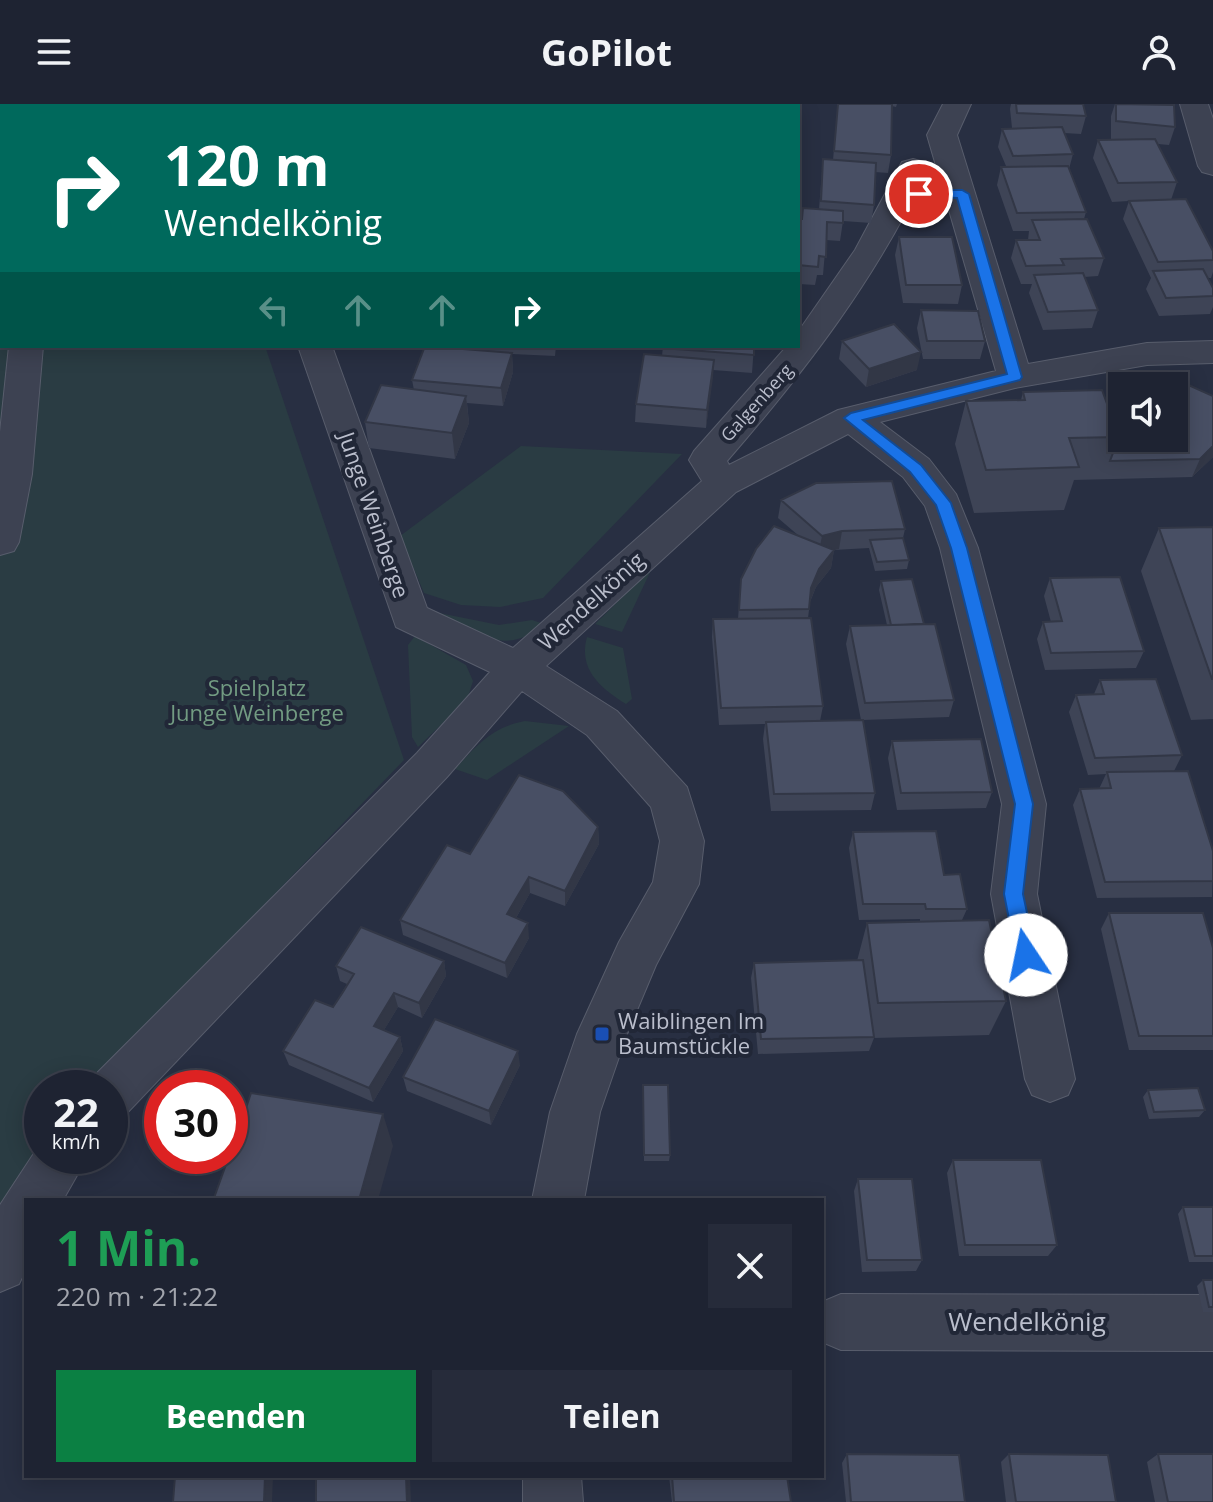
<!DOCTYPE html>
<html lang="de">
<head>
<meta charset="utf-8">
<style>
  :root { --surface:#1e2332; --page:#262b3a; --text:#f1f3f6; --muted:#a1a4ac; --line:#3c404d; --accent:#0b8043 }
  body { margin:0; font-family:"Open Sans",sans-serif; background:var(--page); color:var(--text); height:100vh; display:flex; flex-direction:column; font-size:30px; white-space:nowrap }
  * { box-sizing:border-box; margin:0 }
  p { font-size:26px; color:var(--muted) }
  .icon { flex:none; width:44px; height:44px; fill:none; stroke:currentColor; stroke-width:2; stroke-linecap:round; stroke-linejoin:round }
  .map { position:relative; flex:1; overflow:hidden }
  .side { position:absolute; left:24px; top:1094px; width:800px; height:280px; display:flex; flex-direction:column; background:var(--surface); border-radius:0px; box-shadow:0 4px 20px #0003,0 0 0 2px var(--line) }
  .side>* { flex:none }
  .top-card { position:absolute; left:0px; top:0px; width:800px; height:244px; box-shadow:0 4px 20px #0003,0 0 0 2px var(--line); background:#00695c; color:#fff; overflow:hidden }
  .buttons { position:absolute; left:1108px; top:268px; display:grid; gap:16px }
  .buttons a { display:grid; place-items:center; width:80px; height:80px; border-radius:0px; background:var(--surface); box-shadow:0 4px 20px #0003,0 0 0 2px var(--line); font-size:40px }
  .speed { position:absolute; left:24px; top:966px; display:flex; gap:16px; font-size:40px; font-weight:700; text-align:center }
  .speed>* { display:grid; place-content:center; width:104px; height:104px; border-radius:50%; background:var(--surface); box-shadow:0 4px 20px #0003,0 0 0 2px var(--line); line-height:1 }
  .speed small { font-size:20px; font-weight:400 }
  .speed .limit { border:12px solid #d22; background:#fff; color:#111 }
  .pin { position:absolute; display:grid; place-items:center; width:68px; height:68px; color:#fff; margin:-34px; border:4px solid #fff; border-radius:50%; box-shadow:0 2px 8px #0007 }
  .me { position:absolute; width:88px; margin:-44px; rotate:349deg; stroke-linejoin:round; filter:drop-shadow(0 0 6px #0008) }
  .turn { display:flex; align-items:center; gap:28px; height:168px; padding:0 32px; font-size:36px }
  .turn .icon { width:104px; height:104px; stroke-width:2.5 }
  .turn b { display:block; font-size:56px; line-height:68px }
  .lanes { display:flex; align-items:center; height:76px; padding:0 32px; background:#0003; justify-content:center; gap:40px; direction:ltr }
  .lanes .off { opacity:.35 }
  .round { display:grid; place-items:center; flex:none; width:84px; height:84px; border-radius:0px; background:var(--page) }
  .head { display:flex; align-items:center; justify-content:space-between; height:136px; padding:0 32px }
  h1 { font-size:48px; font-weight:700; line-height:60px; color:#1e9e55 }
  .button { display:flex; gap:16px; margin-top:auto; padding:16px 32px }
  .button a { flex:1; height:92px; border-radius:0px; background:var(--accent); color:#fff; font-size:32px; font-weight:700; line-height:92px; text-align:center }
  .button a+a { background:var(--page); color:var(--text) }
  header { display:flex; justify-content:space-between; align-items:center; height:104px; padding:0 32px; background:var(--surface); font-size:36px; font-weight:700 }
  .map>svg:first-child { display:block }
</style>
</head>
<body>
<header><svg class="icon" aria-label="menu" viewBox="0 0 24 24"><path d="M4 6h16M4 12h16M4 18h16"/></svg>GoPilot<svg class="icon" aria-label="person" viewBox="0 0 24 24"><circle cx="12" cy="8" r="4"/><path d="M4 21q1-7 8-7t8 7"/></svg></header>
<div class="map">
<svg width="1213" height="1398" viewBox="0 0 1213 1398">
  <rect width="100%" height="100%" fill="#282f42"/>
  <path fill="#2a3c43" d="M 0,0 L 184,0 L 2,2 L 2,242 L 265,242 L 404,656 L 87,984 L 42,984 L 42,1046 L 0,1111 Z
    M 521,342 L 682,350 L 543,494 L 500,503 L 461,501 L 424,489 L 400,432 Z
    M 652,464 L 622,528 L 595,520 Z
    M 434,508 L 499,521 L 532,516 L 544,520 C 506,554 472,529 434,508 Z
    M 415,532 L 466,561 L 473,577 L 467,596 L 418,643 L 412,633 L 408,541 Z
    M 587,533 L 623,544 L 632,595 L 626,600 C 600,584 578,565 587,533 Z
    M 525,617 L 569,622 L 487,676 L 455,665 C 477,641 492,623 525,617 Z"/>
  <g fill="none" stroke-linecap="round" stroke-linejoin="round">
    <path fill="#3f4a6a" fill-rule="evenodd" d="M 19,0 L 29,0 L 29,2 L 19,2 Z
      M 0,151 L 2,151 L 2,171 L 0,171 Z"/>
    <defs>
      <path id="minor" d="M 35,0 L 63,0 L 63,2 L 35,2 Z
        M 207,0 L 235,0 L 236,2 L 208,2 Z
        M 943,0 L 971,0 L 957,31 L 1028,260 L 1147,239 L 1213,237 L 1213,259 L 1147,261 L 1015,284 L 880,318 L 929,355 L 956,390 L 978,444 L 1046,700 L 1037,790 L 1075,975 L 1068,991 L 1050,998 L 1032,991 L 1025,975 L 991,790 L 1002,700 L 940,444 L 925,402 L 903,373 L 848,330 L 736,388 L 546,562 L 617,607 L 687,683 L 704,737 L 699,780 L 656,861 L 627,930 L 600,1008 L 584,1096 L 532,1096 L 550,1008 L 577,930 L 619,838 L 653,778 L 660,737 L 651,703 L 587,631 L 522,587 L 447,673 L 128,1008 L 110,1014 L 110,984 L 88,984 L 92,974 L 417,649 L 490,568 L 396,523 L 298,242 L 332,242 L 427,504 L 513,544 L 702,377 L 689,356 L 694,347 L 787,242 L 798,242 L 798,228 L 855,146 L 902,58 L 913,55 L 924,58 L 928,64 C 877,174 806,266 727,357 L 729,361 L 838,306 L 996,267 L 927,31 Z
        M 1180,0 L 1208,0 L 1213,15 L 1213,71 L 1202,68 L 1198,62 Z
        M 9,242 L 43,242 L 32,370 L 19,438 L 14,447 L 0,451 L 0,328 Z
        M 42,1037 L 42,1052 L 88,1052 L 63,1096 L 26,1096 L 26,1165 L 19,1180 L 0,1188 L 0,1101 Z
        M 841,1190 L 1213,1191 L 1213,1247 L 841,1246 L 822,1238 L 822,1198 Z
        M 523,1372 L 581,1372 L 583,1398 L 523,1398 Z"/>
    </defs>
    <use href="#minor" stroke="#585d6c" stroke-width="2"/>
    <use href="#minor" fill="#3d4252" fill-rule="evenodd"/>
  </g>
  <path fill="#3e4456" d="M 838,0 L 897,0 L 896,3 L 892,2 L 891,51 L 888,69 L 875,68 L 874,101 L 871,119 L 843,117 L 840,137 L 826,136 L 823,171 L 817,171 L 815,181 L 799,180 L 798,204 L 798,115 L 802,115 L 803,104 L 819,105 L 823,55 L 833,56 Z
    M 1011,0 L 1083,0 L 1086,12 L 1081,30 L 1064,29 L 1073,50 L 1069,65 L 1086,108 L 1084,115 L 1104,154 L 1098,172 L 1084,173 L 1098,206 L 1092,224 L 1043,226 L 1029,189 L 1032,180 L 1021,180 L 1011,154 L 1016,136 L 1028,136 L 1029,127 L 1013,127 L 997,81 L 1001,63 L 1006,62 L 998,43 L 1002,25 L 1012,24 L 1010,5 Z
    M 1115,0 L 1167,0 L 1175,23 L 1169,41 L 1158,40 L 1177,78 L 1171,96 L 1213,147 L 1213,168 L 1211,174 L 1208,174 L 1213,184 L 1213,203 L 1210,210 L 1159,212 L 1146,185 L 1151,174 L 1123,115 L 1129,97 L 1112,98 L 1093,54 L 1098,36 L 1115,36 L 1111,35 L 1111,12 Z
    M 899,133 L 962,181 L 958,200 L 903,199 L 895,151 Z
    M 921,206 L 985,237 L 980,255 L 923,255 L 917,224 Z
    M 842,237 L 917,266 L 866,283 L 839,255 Z
    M 455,242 L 556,242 L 555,252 L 512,250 L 513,268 L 503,302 L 467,299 L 469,319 L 455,355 L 369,344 L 365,318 L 414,286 L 412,276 L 455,244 Z
    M 663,242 L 754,242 L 752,269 L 713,266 L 706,324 L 635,318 L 636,300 L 662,252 Z
    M 1023,288 L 1111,311 L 1213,353 L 1192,373 L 1074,376 L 1064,406 L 974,409 L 955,340 L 966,297 L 1021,296 Z
    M 781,396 L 905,425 L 903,434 L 909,456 L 907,465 L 875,467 L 869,444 L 834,446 L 831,464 L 816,483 L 810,498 L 808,514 L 823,602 L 820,617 L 861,616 L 846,540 L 850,522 L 887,521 L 879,486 L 881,477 L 924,520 L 954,596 L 949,613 L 863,616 L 875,689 L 871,706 L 771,707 L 763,635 L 765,620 L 719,621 L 712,533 L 713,515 L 738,515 L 741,475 L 799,432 L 778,414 Z
    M 1213,423 L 1213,615 L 1191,616 L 1141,467 L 1159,424 Z
    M 1050,474 L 1144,547 L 1136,564 L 1045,566 L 1037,535 L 1043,518 L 1051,518 L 1044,492 Z
    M 1100,576 L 1182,651 L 1174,667 L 1213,747 L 1212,793 L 1097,794 L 1073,701 L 1080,685 L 1099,685 L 1106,670 L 1088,671 L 1069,608 L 1076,591 L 1094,590 Z
    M 892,637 L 992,688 L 986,704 L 897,706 L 888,654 Z
    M 598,723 L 599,740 L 565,802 L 530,789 L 516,814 L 529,834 L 507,874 L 403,831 L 400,816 L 470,750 Z
    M 853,728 L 944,771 L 967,805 L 962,816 L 1006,897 L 989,931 L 874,934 L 869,947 L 758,950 L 751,874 L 754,859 L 857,857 L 867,819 L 920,818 L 920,815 L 859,816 L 849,744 Z
    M 1109,809 L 1213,844 L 1213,946 L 1129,946 L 1101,825 Z
    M 444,857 L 446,872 L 422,914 L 398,903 L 384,926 L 400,933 L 403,947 L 373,998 L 289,961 L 283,947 L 333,903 L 347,880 L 340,877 L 336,862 Z
    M 520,961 L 491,1021 L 407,987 L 403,973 Z
    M 643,981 L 670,1051 L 669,1057 L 644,1057 Z
    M 1148,986 L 1205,1006 L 1199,1013 L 1149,1015 L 1143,993 Z
    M 953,1056 L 1057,1141 L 1048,1152 L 959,1152 L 947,1069 Z
    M 858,1075 L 922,1156 L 916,1167 L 862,1168 L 854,1087 Z
    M 1183,1103 L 1213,1103 L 1213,1158 L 1189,1158 L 1178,1110 Z
    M 1203,1176 L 1213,1176 L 1213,1208 L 1203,1208 L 1197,1182 Z
    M 847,1350 L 965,1398 L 846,1398 L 842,1359 Z
    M 1009,1350 L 1116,1398 L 1006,1398 L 1001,1358 Z
    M 1158,1350 L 1213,1398 L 1155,1398 L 1147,1358 Z
    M 669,1372 L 787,1372 L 791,1398 L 672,1398 Z"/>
  <path fill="#323746" d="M 921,248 L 917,266 L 866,283 L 869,265 Z
    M 512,249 L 513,268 L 503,302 L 501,284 Z
    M 714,256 L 713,274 L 706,324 L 707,306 Z
    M 466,292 L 469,319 L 455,355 L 452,329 Z
    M 1213,342 L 1213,353 L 1192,373 L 1200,355 Z
    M 842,427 L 839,445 L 834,446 L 831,464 L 816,483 L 808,502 L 822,432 Z
    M 598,723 L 599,740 L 565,802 L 565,787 Z
    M 529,773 L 530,789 L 509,826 L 507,810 Z
    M 528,819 L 529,834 L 507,874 L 505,859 Z
    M 444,857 L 446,872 L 422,914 L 419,899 Z
    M 394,889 L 398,903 L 378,936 L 374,922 Z
    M 400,933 L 403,947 L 373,998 L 369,984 Z
    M 518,947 L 520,961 L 491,1021 L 489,1007 Z
    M 383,1010 L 393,1042 L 378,1096 L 359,1096 Z
    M 265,1372 L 273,1372 L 272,1398 L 264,1398 Z
    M 406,1372 L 410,1372 L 411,1398 L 407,1398 Z"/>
  <path fill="#484f64" stroke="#323746" stroke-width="2" d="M 491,0 L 564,0 L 564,2 L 491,2 Z
    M 672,0 L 746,0 L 745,2 L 671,2 Z
    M 838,0 L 892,0 L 891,51 L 834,47 Z
    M 1016,0 L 1083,0 L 1086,12 L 1017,9 Z
    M 1116,0 L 1174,1 L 1175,23 L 1116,17 Z
    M 1062,23 L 1073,50 L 1013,52 L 1002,25 Z
    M 1155,35 L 1177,78 L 1118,79 L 1098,36 Z
    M 823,55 L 876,59 L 874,101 L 821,97 Z
    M 1068,62 L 1086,108 L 1017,109 L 1001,63 Z
    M 1186,95 L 1213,147 L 1213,156 L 1158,158 L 1129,97 Z
    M 803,104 L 843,107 L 843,119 L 827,118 L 826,153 L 819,152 L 818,163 L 798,161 L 798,115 L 802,115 Z
    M 1087,115 L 1104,154 L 1061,155 L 1064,161 L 1026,162 L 1016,136 L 1040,136 L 1032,116 Z
    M 899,133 L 952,133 L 962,181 L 906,181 Z
    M 1203,165 L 1213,184 L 1213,192 L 1166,194 L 1153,167 Z
    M 798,167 L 800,167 L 798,203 Z
    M 1083,169 L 1098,206 L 1048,208 L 1034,171 Z
    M 921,206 L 978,207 L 985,237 L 927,237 Z
    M 894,220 L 921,248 L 869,265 L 842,237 Z
    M 425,242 L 512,249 L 501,284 L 412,276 Z
    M 663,242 L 754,242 L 754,251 L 663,244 Z
    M 644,250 L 714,256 L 707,306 L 636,300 Z
    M 1184,279 L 1213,292 L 1213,342 L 1200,355 L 1110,357 L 1119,333 L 1111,311 L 1122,311 L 1122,334 L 1174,334 L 1174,289 Z
    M 381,281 L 466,292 L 452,329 L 365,318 Z
    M 1102,286 L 1119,333 L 1069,334 L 1079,363 L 986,366 L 966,297 L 1025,296 L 1023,288 Z
    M 892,377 L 905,425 L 842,427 L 822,432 L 781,396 L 816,379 Z
    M 774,422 L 834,446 L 819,465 L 811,484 L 809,505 L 739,506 L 741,475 L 756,445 Z
    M 1213,423 L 1213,575 L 1212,575 L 1159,424 Z
    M 903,434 L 909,456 L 877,458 L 870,436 Z
    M 1120,473 L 1144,547 L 1051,549 L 1043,518 L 1062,517 L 1050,474 Z
    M 912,475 L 924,520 L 891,521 L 881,477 Z
    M 811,514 L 823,602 L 721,604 L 713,515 Z
    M 935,520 L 954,596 L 865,599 L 850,522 Z
    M 1156,575 L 1182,651 L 1095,654 L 1076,591 L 1104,590 L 1100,576 Z
    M 863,616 L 875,689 L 774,690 L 766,618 Z
    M 981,635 L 992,688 L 901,689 L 892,637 Z
    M 1188,667 L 1213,747 L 1213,777 L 1105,778 L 1080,685 L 1111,684 L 1107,668 Z
    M 519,671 L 563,687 L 598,723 L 565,787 L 529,773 L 507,810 L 528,819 L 505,859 L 400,816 L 447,741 L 470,750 Z
    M 936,727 L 944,771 L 960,770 L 967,805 L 926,805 L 925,800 L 863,800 L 853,728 Z
    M 1109,809 L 1203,809 L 1213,844 L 1213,932 L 1139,932 Z
    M 989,816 L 1006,897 L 878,899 L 867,819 Z
    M 361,823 L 444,857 L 419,899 L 394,889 L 374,922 L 400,933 L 369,984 L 283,947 L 315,896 L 333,903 L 343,888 L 354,870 L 336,862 Z
    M 863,856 L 874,933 L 761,935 L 754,859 Z
    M 435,915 L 518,947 L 489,1007 L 403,973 Z
    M 643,981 L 668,981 L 670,1051 L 644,1051 Z
    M 1198,984 L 1205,1006 L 1154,1008 L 1148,986 Z
    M 251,989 L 383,1010 L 359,1096 L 227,1096 L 214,1094 L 229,1052 L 230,1052 Z
    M 953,1056 L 1041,1056 L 1057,1141 L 965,1141 Z
    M 858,1075 L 912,1075 L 922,1156 L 867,1156 Z
    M 1183,1103 L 1213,1103 L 1213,1152 L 1195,1152 Z
    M 1203,1176 L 1213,1176 L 1213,1203 L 1209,1203 Z
    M 847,1350 L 959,1351 L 965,1398 L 851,1398 Z
    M 1009,1350 L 1108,1351 L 1116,1398 L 1016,1398 Z
    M 1158,1350 L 1213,1350 L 1213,1398 L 1168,1398 Z
    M 175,1372 L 265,1372 L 264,1398 L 173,1398 Z
    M 316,1372 L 406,1372 L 407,1398 L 316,1398 Z
    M 672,1372 L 787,1372 L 791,1398 L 674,1398 Z"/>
  <path fill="#1a73e8" stroke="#114b97" stroke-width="2" d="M 919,86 L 962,86 L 969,90 L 1022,273 L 1020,276 L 863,316 L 921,361 L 951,399 L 967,444 L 1033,700 L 1023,790 L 1036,851 L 1033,857 L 1026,860 L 1019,857 L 1016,851 L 1004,790 L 1015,700 L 951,444 L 936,401 L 910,368 L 844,314 L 851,309 L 1007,270 L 957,94 L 915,92 L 913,90 Z"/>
  <rect fill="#1a4fb4" stroke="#212737" stroke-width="3" x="594" y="922" width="16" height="16" rx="4"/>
  <g text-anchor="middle" stroke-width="8" stroke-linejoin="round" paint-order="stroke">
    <g font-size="18" fill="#babecc" stroke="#212737">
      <text transform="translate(757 299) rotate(-48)" y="6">Galgenberg</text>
    </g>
    <g font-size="22" fill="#babecc" stroke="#212737">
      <text transform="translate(374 411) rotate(71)" y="8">Junge Weinberge</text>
      <text transform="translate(591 497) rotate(-42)" y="8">Wendelkönig</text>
    </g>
    <g font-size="22" fill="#729b82" stroke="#212737">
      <text x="257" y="592">Spielplatz<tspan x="257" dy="25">Junge Weinberge</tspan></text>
    </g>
    <g font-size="22" fill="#babecc" stroke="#212737" text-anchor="start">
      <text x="618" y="925">Waiblingen Im<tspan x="618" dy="25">Baumstückle</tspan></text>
    </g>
    <g font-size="26" fill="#babecc" stroke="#212737">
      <text x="1027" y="1227">Wendelkönig</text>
    </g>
  </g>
</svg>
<div class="buttons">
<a><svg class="icon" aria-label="sound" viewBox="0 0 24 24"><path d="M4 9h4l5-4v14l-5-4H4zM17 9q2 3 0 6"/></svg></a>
</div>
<div class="speed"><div>22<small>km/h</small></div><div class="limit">30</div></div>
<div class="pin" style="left:919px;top:90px;background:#d93025"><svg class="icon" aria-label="arrive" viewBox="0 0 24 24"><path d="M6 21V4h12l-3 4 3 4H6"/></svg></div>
<svg class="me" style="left:1026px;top:851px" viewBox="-20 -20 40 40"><circle r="19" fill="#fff"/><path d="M0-13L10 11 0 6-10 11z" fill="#1a73e8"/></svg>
<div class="top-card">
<div class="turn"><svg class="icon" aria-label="right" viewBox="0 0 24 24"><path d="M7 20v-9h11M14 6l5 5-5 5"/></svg><div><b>120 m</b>Wendelkönig</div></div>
<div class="lanes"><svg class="icon off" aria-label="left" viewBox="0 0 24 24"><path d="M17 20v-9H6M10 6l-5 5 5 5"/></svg><svg class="icon off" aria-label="ahead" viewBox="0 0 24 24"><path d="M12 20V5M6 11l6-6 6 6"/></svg><svg class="icon off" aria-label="ahead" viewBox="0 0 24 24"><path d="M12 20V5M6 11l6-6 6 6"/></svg><svg class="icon" aria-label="right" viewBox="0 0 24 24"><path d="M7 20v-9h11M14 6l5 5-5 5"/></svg></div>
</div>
<section class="side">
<div class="head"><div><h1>1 Min.</h1><p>220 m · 21:22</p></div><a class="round"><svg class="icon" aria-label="close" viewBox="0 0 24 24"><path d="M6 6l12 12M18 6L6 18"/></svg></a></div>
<div class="button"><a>Beenden</a><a>Teilen</a></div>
</section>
</div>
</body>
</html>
